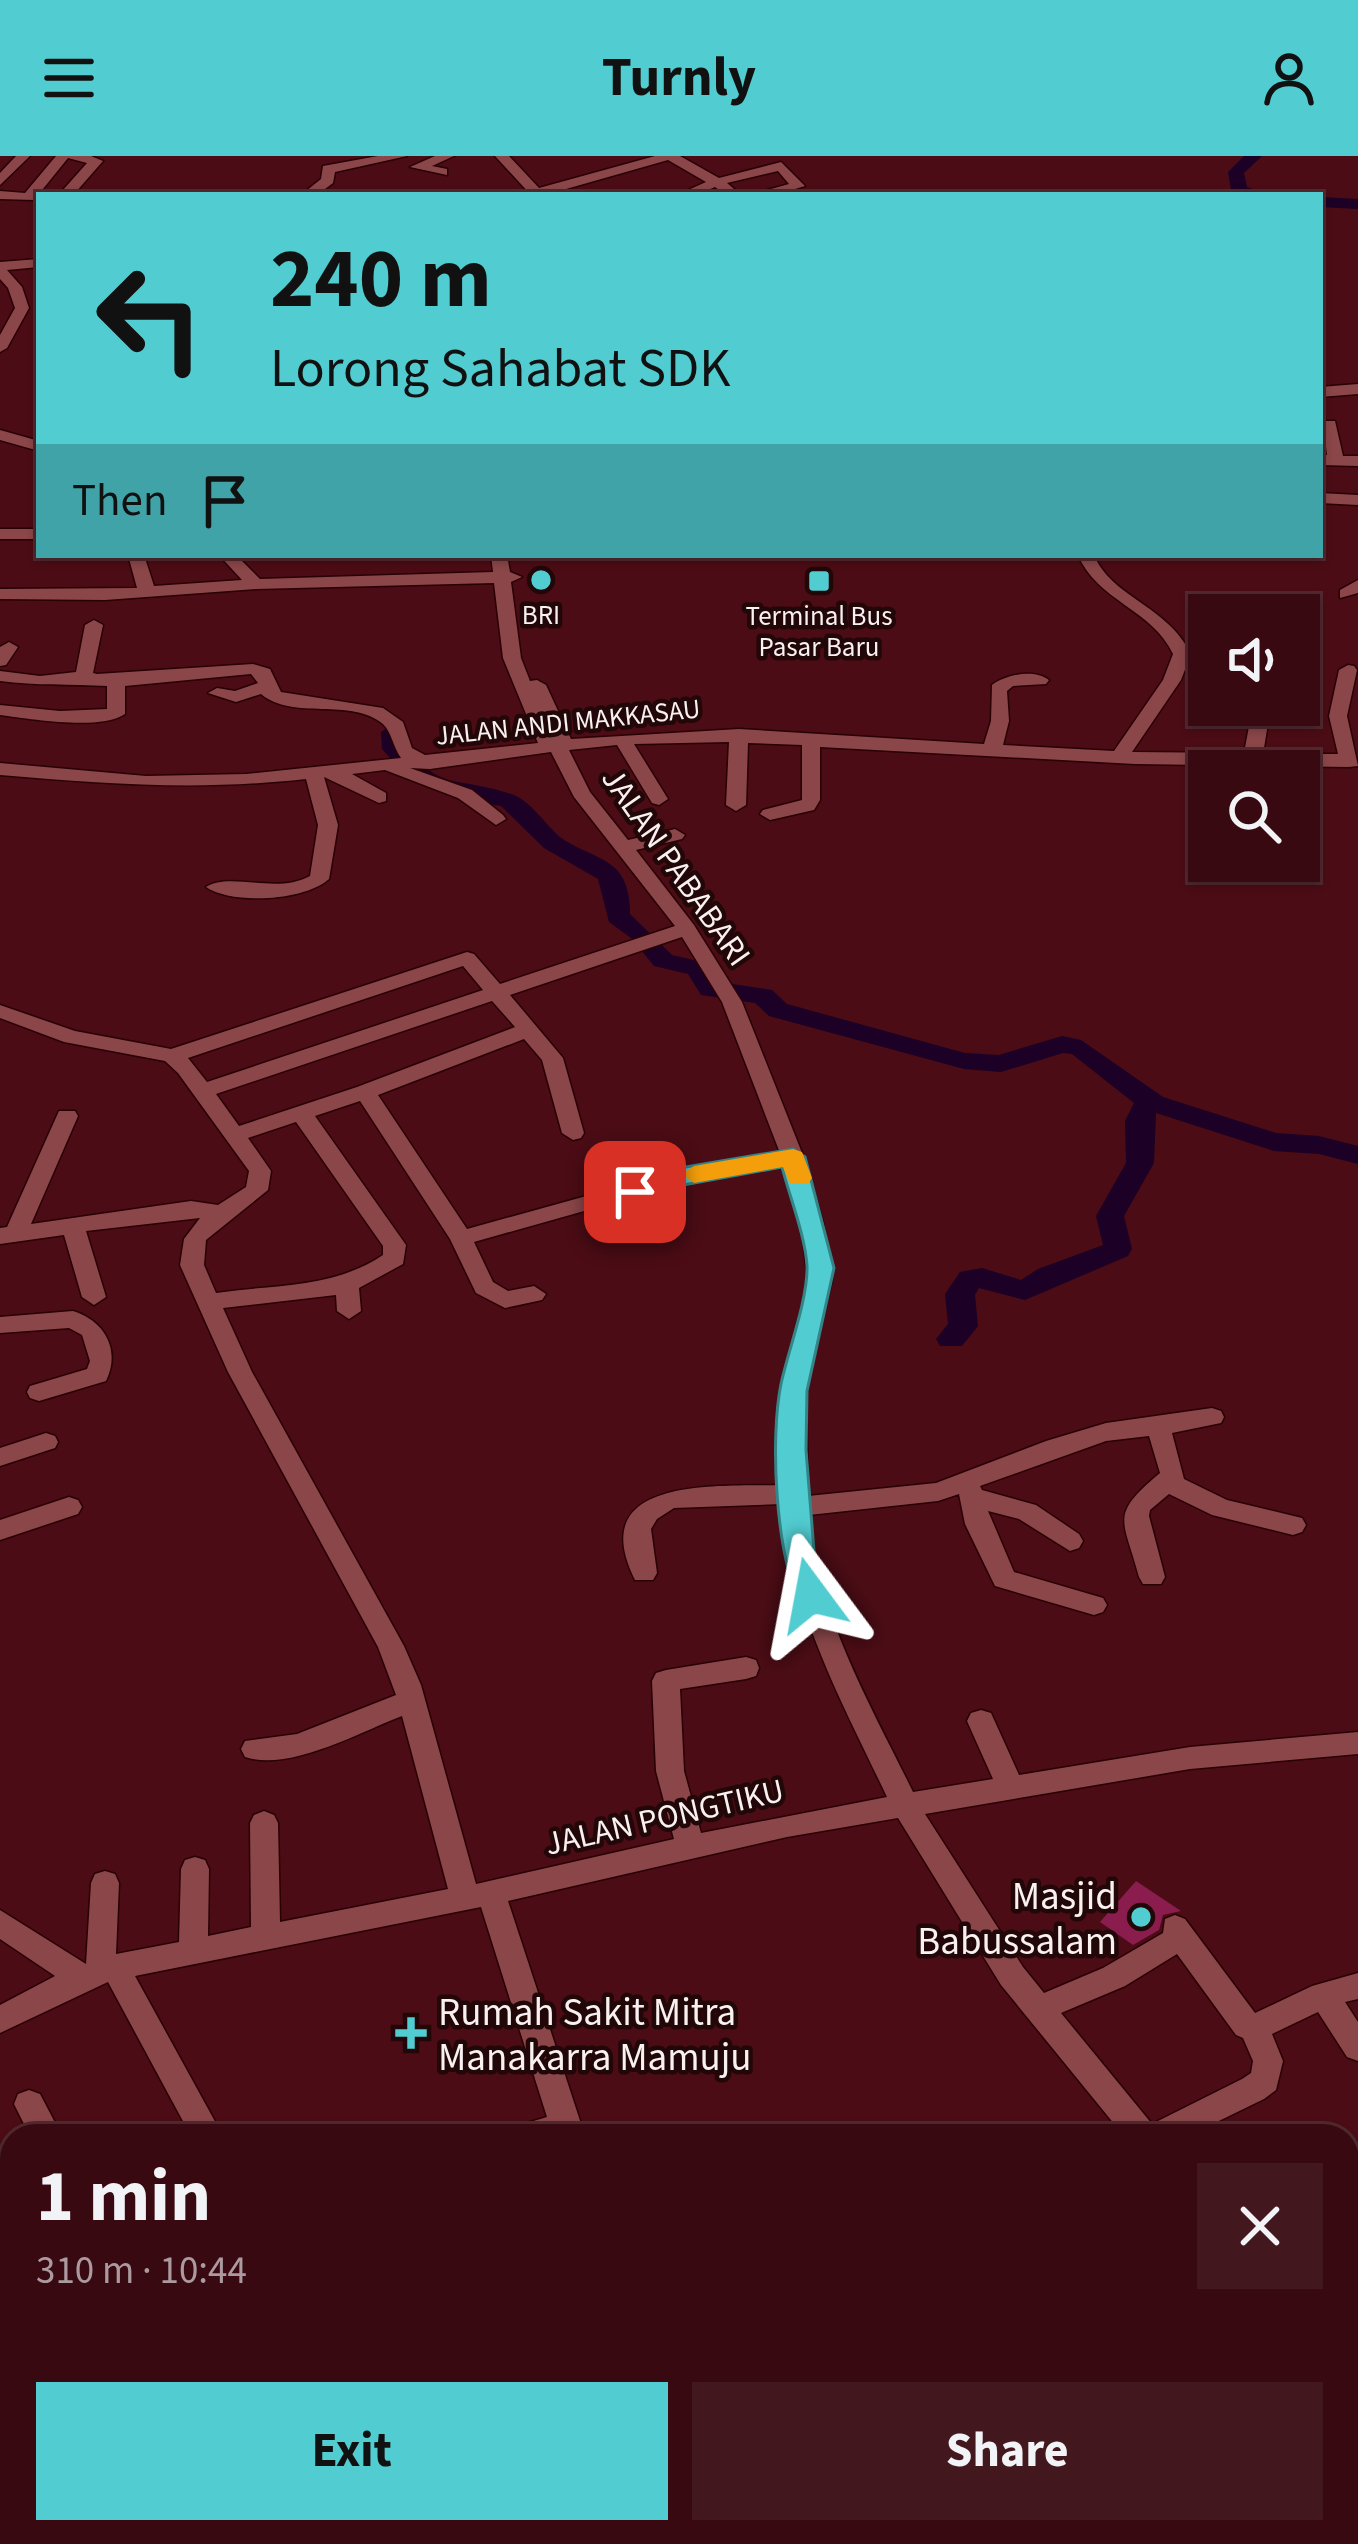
<!DOCTYPE html>
<html lang="en">
<head>
<meta charset="utf-8">
<style>
  :root { --surface:#380910; --page:#43171e; --text:#f1f3f6; --muted:#ab9a9f; --line:#522a30; --accent:#51ccd1 }
  body { margin:0; font-family:"Source Sans 3",sans-serif; background:var(--page); color:var(--text); height:100vh; display:flex; flex-direction:column; font-size:45px; white-space:nowrap }
  * { box-sizing:border-box; margin:0 }
  p { font-size:39px; color:var(--muted) }
  .icon { flex:none; width:66px; height:66px; fill:none; stroke:currentColor; stroke-width:2; stroke-linecap:round; stroke-linejoin:round }
  .map { position:relative; flex:1; overflow:hidden }
  .sheet { position:absolute; left:0px; top:1968px; width:1359px; height:420px; display:flex; flex-direction:column; background:var(--surface); border-radius:36px 36px 0 0; box-shadow:0 3px 9px #0004,0 0 0 3px var(--line) }
  .sheet>* { flex:none }
  .guide { position:absolute; left:36px; top:36px; width:1287px; height:366px; border-radius:0px; box-shadow:0 3px 9px #0004,0 0 0 3px var(--line); background:#51ccd1; color:#111; overflow:hidden }
  .fabs { position:absolute; left:1188px; top:438px; display:grid; gap:24px }
  .fabs a { display:grid; place-items:center; width:132px; height:132px; border-radius:0px; background:var(--surface); box-shadow:0 3px 9px #0004,0 0 0 3px var(--line); font-size:60px }
  .pin { position:absolute; display:grid; place-items:center; width:102px; height:102px; color:#fff; margin:-51px; border-radius:24px; box-shadow:0 6px 18px #0006 }
  .me { position:absolute; width:132px; margin:-66px; rotate:347deg; stroke-linejoin:round; filter:drop-shadow(0 0 9px #0008) }
  .turn { display:flex; align-items:center; gap:42px; height:252px; padding:0 36px; font-size:54px }
  .turn .icon { width:156px; height:156px; stroke-width:2.5 }
  .turn b { display:block; font-size:84px; line-height:102px }
  .then { display:flex; align-items:center; height:114px; padding:0 36px; background:#0003; gap:24px; font-size:45px }
  .round { display:grid; place-items:center; flex:none; width:126px; height:126px; border-radius:0px; background:var(--page) }
  .overview { display:flex; align-items:center; justify-content:space-between; height:204px; padding:0 36px }
  h1 { font-size:72px; font-weight:700; line-height:90px }
  .primary-button { display:flex; gap:24px; margin-top:auto; padding:24px 36px }
  .primary-button a { flex:1; height:138px; border-radius:0px; background:var(--accent); color:#111; font-size:48px; font-weight:700; line-height:138px; text-align:center }
  .primary-button a+a { background:var(--page); color:var(--text) }
  header { display:flex; justify-content:space-between; align-items:center; height:156px; padding:0 36px; background:var(--accent); color:#111; font-size:54px; font-weight:700 }
  .map>svg:first-child { display:block }
</style>
</head>
<body>
<header><svg class="icon" aria-label="menu" viewBox="0 0 24 24"><path d="M4 6h16M4 12h16M4 18h16"/></svg>Turnly<svg class="icon" aria-label="person" viewBox="0 0 24 24"><circle cx="12" cy="8" r="4"/><path d="M4 21q1-7 8-7t8 7"/></svg></header>
<div class="map">
<svg width="1358" height="2388" viewBox="0 0 1358 2388">
  <rect width="100%" height="100%" fill="#4b0c15"/>
  <g fill="none" stroke-linecap="round" stroke-linejoin="round">
    <path fill="#1c0025" fill-rule="evenodd" d="M 1244,0 L 1262,0 L 1244,17 L 1247,31 L 1270,39 L 1239,39 L 1231,34 L 1228,16 Z
      M 1320,41 L 1358,43 L 1358,53 L 1320,51 Z
      M 392,569 L 400,571 C 431,639 451,618 511,638 C 530,644 545,668 560,681 C 577,694 602,699 617,714 C 628,726 630,744 630,758 L 672,799 L 706,807 L 719,826 L 772,834 L 787,848 L 965,897 L 999,899 L 1062,880 L 1081,884 L 1163,941 L 1276,977 L 1319,980 L 1358,990 L 1358,1008 L 1319,998 L 1274,995 L 1156,957 L 1154,1007 L 1124,1060 L 1132,1093 L 1128,1100 L 1025,1144 L 979,1132 L 975,1139 L 978,1170 L 962,1190 L 940,1190 L 936,1183 L 948,1168 L 945,1138 L 960,1116 L 982,1112 L 1021,1124 L 1038,1113 L 1103,1089 L 1096,1060 L 1126,1007 L 1125,965 L 1134,947 L 1072,898 L 1063,897 L 1001,916 L 964,913 L 769,860 L 755,847 L 701,839 L 688,818 L 654,810 L 631,782 L 609,766 L 598,723 L 544,692 L 501,650 L 467,645 L 411,625 L 382,593 L 381,576 Z"/>
  </g>
  <path fill="#8a1d4e" d="M 1136,1725 L 1181,1755 L 1163,1759 L 1159,1774 L 1133,1789 L 1100,1766 Z"/>
  <g fill="none" stroke-linecap="round" stroke-linejoin="round">
    <defs>
      <path id="minor" d="M 16,0 L 30,0 L 0,29 L 0,17 Z
        M 56,0 L 91,0 L 103,5 L 75,37 L 63,34 L 87,7 L 68,2 L 34,44 L 0,43 L 0,35 L 25,37 Z
        M 378,0 L 407,0 L 335,16 L 333,27 L 317,39 L 301,39 L 321,23 L 323,10 Z
        M 435,0 L 454,0 L 432,10 L 447,13 L 447,19 L 410,11 Z
        M 495,0 L 509,0 L 539,32 L 655,0 L 680,0 L 719,22 L 781,6 L 805,30 L 775,39 L 750,39 L 789,28 L 778,15 L 727,27 L 741,39 L 726,39 L 715,31 L 696,39 L 677,39 L 706,26 L 668,4 L 545,39 L 531,39 Z
        M 39,103 L 39,111 L 7,114 L 22,131 L 29,152 L 7,192 L 0,196 L 0,179 L 15,152 L 8,132 L 0,123 L 0,106 Z
        M 1358,228 L 1358,238 L 1320,241 L 1320,231 Z
        M 1323,265 L 1335,265 L 1343,300 L 1358,300 L 1358,310 L 1320,309 L 1320,299 L 1327,299 Z
        M 0,274 L 39,285 L 39,295 L 0,284 Z
        M 1320,337 L 1358,339 L 1358,349 L 1320,347 Z
        M 0,373 L 39,373 L 39,383 L 0,383 Z
        M 128,399 L 144,399 L 154,430 L 242,424 L 219,399 L 236,399 L 260,423 L 493,416 L 491,399 L 507,399 L 510,416 L 522,421 L 511,426 L 521,502 L 530,525 L 537,524 L 546,529 L 571,583 L 739,573 L 984,588 L 991,565 L 992,529 C 1007,518 1034,513 1049,524 L 1046,528 L 1013,530 L 1007,535 L 1009,565 L 1003,589 L 1114,595 L 1163,524 L 1173,498 C 1152,453 1097,445 1078,399 L 1094,399 C 1112,442 1167,449 1191,498 L 1181,524 L 1132,596 L 1244,597 L 1253,549 L 1271,549 L 1263,598 L 1338,598 L 1329,560 L 1339,514 L 1348,509 L 1354,510 L 1357,514 L 1347,560 L 1358,610 L 1349,611 L 1135,608 L 820,591 L 820,644 L 814,654 L 770,664 L 760,658 L 763,654 L 802,644 L 802,589 L 748,587 L 746,649 L 736,655 L 726,649 L 729,586 L 634,588 L 668,643 L 659,649 L 652,647 L 617,589 L 569,594 L 590,636 L 628,684 L 675,673 L 685,679 L 682,683 L 636,694 L 694,769 L 742,846 L 804,1002 L 823,1067 L 832,1124 L 806,1235 L 808,1340 L 936,1327 L 1046,1285 L 1106,1267 L 1212,1252 L 1221,1255 L 1224,1261 L 1221,1267 L 1172,1277 L 1184,1323 L 1227,1344 L 1302,1362 L 1306,1369 L 1302,1376 L 1293,1379 L 1212,1359 L 1169,1338 L 1150,1354 L 1149,1360 L 1165,1421 L 1161,1428 L 1143,1428 L 1139,1421 C 1123,1361 1109,1360 1160,1317 L 1149,1280 L 1106,1285 L 980,1330 L 982,1334 L 1036,1349 L 1079,1378 L 1083,1385 L 1079,1392 L 1070,1395 L 1019,1363 L 988,1355 L 1014,1416 L 1103,1442 L 1107,1449 L 1103,1456 L 1094,1459 L 995,1430 L 965,1368 L 959,1338 L 938,1345 L 809,1359 C 817,1458 870,1548 913,1636 L 993,1623 L 967,1565 L 971,1557 L 981,1554 L 991,1557 L 1019,1619 L 1190,1591 L 1358,1576 L 1358,1598 L 1190,1613 L 925,1658 L 1023,1811 L 1044,1837 L 1103,1812 L 1163,1777 L 1165,1763 L 1175,1759 L 1185,1763 L 1255,1857 L 1312,1830 L 1358,1817 L 1358,1843 L 1345,1846 L 1358,1866 L 1358,1905 L 1347,1901 L 1318,1856 L 1272,1878 L 1283,1905 L 1276,1934 L 1264,1943 L 1188,1980 L 1124,1980 L 1001,1829 L 898,1662 L 787,1681 L 508,1745 L 585,1980 L 512,1980 L 517,1970 L 547,1961 L 481,1751 L 135,1820 L 223,1980 L 191,1980 L 108,1826 L 0,1877 L 0,1849 L 55,1820 L 0,1783 L 0,1754 L 86,1808 L 91,1727 L 95,1718 L 105,1715 L 115,1718 L 119,1727 L 116,1798 L 179,1786 L 181,1713 L 185,1704 L 195,1701 L 205,1704 L 209,1713 L 208,1780 L 251,1771 L 250,1667 L 254,1659 L 264,1655 L 274,1659 L 278,1667 L 280,1766 L 448,1733 L 402,1560 C 360,1576 289,1616 245,1601 L 241,1593 L 245,1585 L 297,1578 L 396,1539 L 378,1491 L 228,1216 L 180,1109 L 184,1083 L 200,1062 L 86,1075 L 106,1141 L 94,1149 L 82,1141 L 64,1079 L 0,1088 L 0,1072 L 7,1071 L 59,955 L 75,955 L 78,960 L 31,1068 L 191,1045 L 218,1049 L 246,1031 L 249,1015 L 178,917 L 165,905 L 64,886 L 0,862 L 0,849 L 75,875 L 171,893 L 467,796 L 474,798 L 500,828 L 675,770 L 574,641 L 551,596 L 430,613 L 410,612 L 472,634 L 503,659 L 506,663 L 496,669 L 458,642 L 385,614 L 352,618 L 386,637 L 386,645 L 379,647 L 324,621 L 338,669 L 329,723 C 305,745 232,749 206,731 C 230,715 276,739 310,720 L 318,669 L 306,623 C 199,635 106,628 0,619 L 0,607 L 146,620 L 246,618 L 401,602 C 393,591 392,577 383,568 C 351,541 293,565 261,538 L 236,546 L 208,537 L 217,532 L 235,535 L 258,527 L 251,518 L 125,530 L 125,558 C 100,575 31,563 0,559 L 0,549 L 60,555 L 107,553 L 107,530 C 71,528 36,530 0,525 L 0,515 L 40,520 L 76,516 L 85,469 L 94,464 L 103,469 L 93,517 L 97,518 L 253,508 L 270,513 L 281,536 L 383,552 L 403,566 L 412,592 L 425,599 L 538,587 L 503,502 L 494,427 L 256,433 L 105,444 L 0,443 L 0,433 L 137,432 ZM 682,781 L 722,846 L 780,997 L 680,1014 L 467,1073 L 378,939 L 524,883 L 542,904 L 562,977 L 573,984 L 581,982 L 584,977 L 563,902 L 510,839 ZM 463,810 L 483,834 L 207,926 L 188,902 ZM 492,845 L 515,871 L 357,931 L 239,970 L 216,938 ZM 360,945 L 450,1083 L 476,1137 L 505,1152 L 542,1144 L 546,1138 L 534,1130 L 508,1135 L 493,1126 L 474,1086 L 680,1028 L 784,1011 L 801,1067 L 808,1124 L 782,1235 L 782,1329 C 722,1331 582,1318 635,1424 L 653,1424 L 657,1417 L 651,1373 L 657,1363 L 674,1352 L 783,1348 C 790,1453 842,1546 887,1641 L 701,1677 L 684,1615 L 680,1533 L 746,1523 L 756,1520 L 759,1512 L 756,1504 L 746,1501 L 666,1514 L 656,1517 L 652,1525 L 656,1615 L 674,1683 L 476,1728 L 421,1529 L 404,1490 L 252,1216 L 223,1152 L 336,1139 L 337,1155 L 349,1163 L 361,1155 L 359,1132 L 403,1108 L 406,1089 L 315,960 ZM 296,966 L 383,1090 L 383,1099 C 332,1133 276,1128 216,1137 L 204,1109 L 206,1084 L 268,1034 L 271,1015 L 248,982 ZM 1177,1798 L 1236,1879 L 1243,1882 L 1253,1905 L 1251,1917 L 1242,1923 L 1152,1968 L 1061,1857 L 1125,1830 Z
        M 1358,424 L 1358,437 L 1340,442 L 1340,434 Z
        M 9,486 L 18,491 L 6,509 L 0,510 L 0,491 Z
        M 73,1155 C 105,1165 121,1194 106,1225 L 39,1245 L 30,1242 L 27,1236 L 30,1230 L 87,1213 L 90,1205 L 82,1179 L 69,1172 L 0,1177 L 0,1161 Z
        M 46,1277 L 55,1280 L 58,1286 L 55,1292 L 0,1310 L 0,1292 Z
        M 69,1341 L 78,1344 L 82,1351 L 78,1358 L 0,1384 L 0,1364 Z
        M 29,1934 L 40,1938 L 62,1980 L 30,1980 L 14,1948 L 18,1938 Z
        M 1347,2010 L 1358,2010 L 1358,2040 L 1347,2040 Z
        M 1347,2218 L 1358,2223 L 1358,2266 L 1347,2261 Z
        M 12,2234 L 12,2279 L 0,2274 L 0,2239 Z
        M 1358,2296 L 1358,2330 L 1347,2334 L 1347,2300 Z
        M 118,2376 L 173,2376 L 168,2388 L 113,2388 Z
        M 220,2376 L 254,2376 L 257,2388 L 223,2388 Z
        M 361,2376 L 420,2376 L 425,2388 L 356,2388 Z
        M 638,2376 L 672,2376 L 673,2388 L 639,2388 Z
        M 1020,2376 L 1055,2376 L 1050,2388 L 1015,2388 Z
        M 1153,2376 L 1187,2376 L 1190,2388 L 1156,2388 Z"/>
    </defs>
    <use href="#minor" stroke="#290004" stroke-width="3"/>
    <use href="#minor" fill="#8a4649" fill-rule="evenodd"/>
  </g>
  <path fill="#51ccd1" stroke="#358588" stroke-width="3" d="M 793,993 L 805,1001 L 834,1112 L 807,1235 L 806,1294 L 814,1395 L 826,1439 L 822,1447 L 801,1447 C 775,1399 770,1281 781,1228 C 788,1195 808,1143 807,1110 C 805,1079 790,1042 782,1011 L 683,1029 L 635,1044 L 622,1036 L 626,1030 L 680,1012 Z"/>
  <path fill="#f59e0b" d="M 793,993 L 802,996 L 812,1022 L 808,1028 L 790,1028 L 783,1011 L 694,1027 L 681,1018 L 694,1010 Z"/>
  <g fill="#51ccd1" stroke="#210708" stroke-width="4.5">
    <circle cx="541" cy="424" r="12"/>
    <rect x="807" y="413" width="24" height="24" rx="6"/>
    <circle cx="1141" cy="1761" r="12"/>
    <path d="M405 1859h12v12h12v12h-12v12h-12v-12h-12v-12h12z"/>
  </g>
  <g text-anchor="middle" stroke-width="9" stroke-linejoin="round" paint-order="stroke">
    <g font-size="27" fill="#f9f0f0" stroke="#210708">
      <text x="541" y="468">BRI</text>
      <text x="819" y="469">Terminal Bus<tspan x="819" dy="31">Pasar Baru</tspan></text>
    </g>
    <g font-size="27" fill="#f9f0f0" stroke="#210708">
      <text transform="translate(568 566) rotate(-6)" y="9">JALAN ANDI MAKKASAU</text>
    </g>
    <g font-size="33" fill="#f9f0f0" stroke="#210708">
      <text transform="translate(677 710) rotate(55)" y="12">JALAN PABABARI</text>
      <text transform="translate(664 1660) rotate(-13)" y="12">JALAN PONGTIKU</text>
    </g>
    <g font-size="39" fill="#f9f0f0" stroke="#210708" text-anchor="end">
      <text x="1117" y="1753">Masjid<tspan x="1117" dy="45">Babussalam</tspan></text>
      <text x="438" y="1869" text-anchor="start">Rumah Sakit Mitra<tspan x="438" dy="45">Manakarra Mamuju</tspan></text>
    </g>
  </g>
</svg>
<div class="fabs">
<a><svg class="icon" aria-label="sound" viewBox="0 0 24 24"><path d="M4 9h4l5-4v14l-5-4H4zM17 9q2 3 0 6"/></svg></a>
<a><svg class="icon" aria-label="search" viewBox="0 0 24 24"><circle cx="10" cy="10" r="6"/><path d="M15 15l6 6"/></svg></a>
</div>
<div class="pin" style="left:635px;top:1036px;background:#d93025"><svg class="icon" aria-label="arrive" viewBox="0 0 24 24"><path d="M6 21V4h12l-3 4 3 4H6"/></svg></div>
<svg class="me" style="left:811px;top:1439px" viewBox="-20 -20 40 40"><path d="M0-17L14 15 0 8-14 15z" fill="#51ccd1" stroke="#fff" stroke-width="4"/></svg>
<div class="guide">
<div class="turn"><svg class="icon" aria-label="left" viewBox="0 0 24 24"><path d="M17 20v-9H6M10 6l-5 5 5 5"/></svg><div><b>240 m</b>Lorong Sahabat SDK</div></div>
<div class="then">Then<svg class="icon" aria-label="arrive" viewBox="0 0 24 24"><path d="M6 21V4h12l-3 4 3 4H6"/></svg></div>
</div>
<section class="sheet">
<div class="overview"><div><h1>1 min</h1><p>310 m · 10:44</p></div><a class="round"><svg class="icon" aria-label="close" viewBox="0 0 24 24"><path d="M6 6l12 12M18 6L6 18"/></svg></a></div>
<div class="primary-button"><a>Exit</a><a>Share</a></div>
</section>
</div>
</body>
</html>
